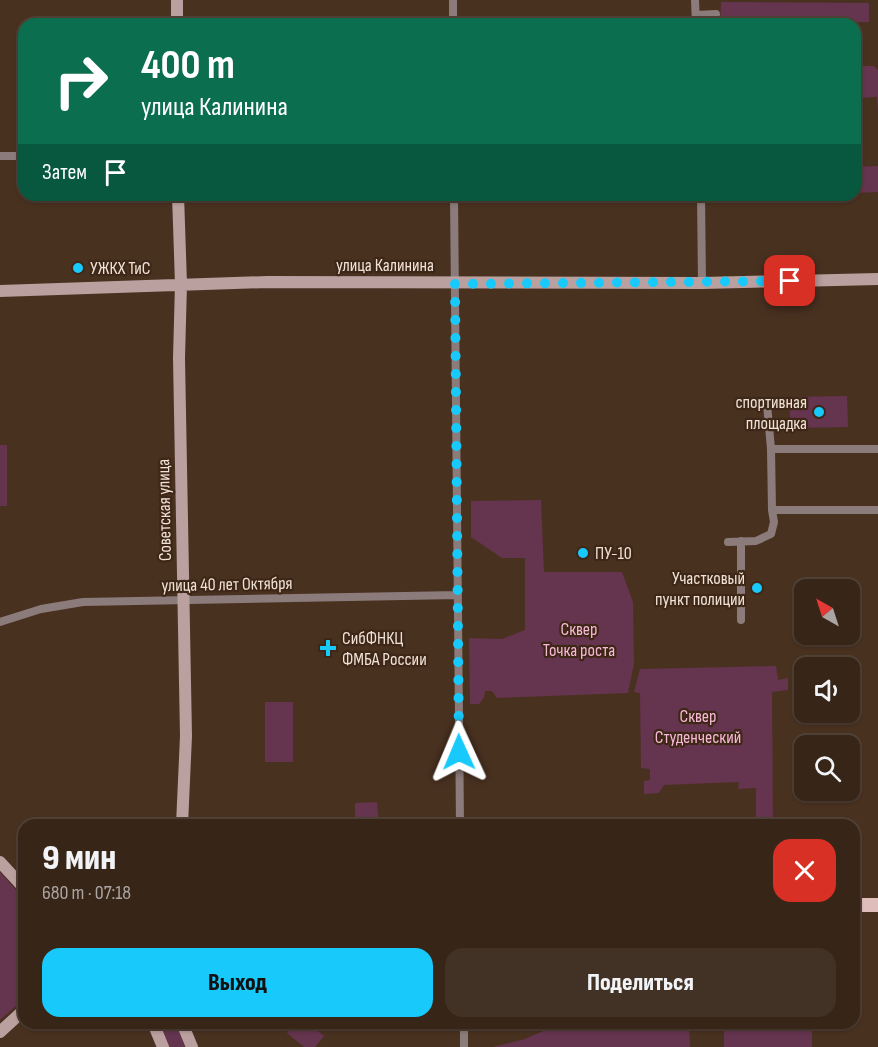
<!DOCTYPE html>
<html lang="ru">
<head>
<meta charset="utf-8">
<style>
  :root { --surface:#372518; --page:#423125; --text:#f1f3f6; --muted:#aaa5a2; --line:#514237; --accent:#18cafc }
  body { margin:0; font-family:"Sofia Sans Condensed",sans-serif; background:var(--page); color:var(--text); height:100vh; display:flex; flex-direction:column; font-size:22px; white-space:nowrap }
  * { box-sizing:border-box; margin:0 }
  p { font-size:20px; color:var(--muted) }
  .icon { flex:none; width:33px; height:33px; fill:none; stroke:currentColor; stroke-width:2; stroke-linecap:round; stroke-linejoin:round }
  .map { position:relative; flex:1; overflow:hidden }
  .panel { position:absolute; left:18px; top:819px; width:842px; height:210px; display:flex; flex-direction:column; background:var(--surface); border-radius:18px; box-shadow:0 2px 4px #0004,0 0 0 2px var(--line) }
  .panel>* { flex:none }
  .hud { position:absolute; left:18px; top:18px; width:843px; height:183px; border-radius:18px; box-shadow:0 2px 4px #0004,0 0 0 2px var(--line); background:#0b6e4f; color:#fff; overflow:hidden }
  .needle { width:39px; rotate:321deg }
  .controls { position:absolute; left:794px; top:579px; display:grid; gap:12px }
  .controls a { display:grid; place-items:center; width:66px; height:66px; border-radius:12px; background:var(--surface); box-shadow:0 2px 4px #0004,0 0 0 2px var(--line); font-size:30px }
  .pin { position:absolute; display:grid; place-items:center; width:51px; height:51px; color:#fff; margin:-26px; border-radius:12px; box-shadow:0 3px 9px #0006 }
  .me { position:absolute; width:66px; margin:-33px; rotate:359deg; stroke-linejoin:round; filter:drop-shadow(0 0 4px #0008) }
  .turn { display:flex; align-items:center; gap:21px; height:126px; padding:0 24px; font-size:27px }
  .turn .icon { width:78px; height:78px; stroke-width:2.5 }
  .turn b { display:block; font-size:42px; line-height:51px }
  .then { display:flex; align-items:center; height:57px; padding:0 24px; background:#0003; gap:12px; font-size:22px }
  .round { display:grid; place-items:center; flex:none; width:63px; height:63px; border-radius:18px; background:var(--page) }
  .summary { display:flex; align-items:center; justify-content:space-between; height:102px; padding:0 24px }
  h1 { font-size:36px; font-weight:800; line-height:45px }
  .button { display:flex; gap:12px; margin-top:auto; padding:12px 24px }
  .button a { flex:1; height:69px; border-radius:18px; background:var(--accent); color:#111; font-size:24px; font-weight:800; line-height:69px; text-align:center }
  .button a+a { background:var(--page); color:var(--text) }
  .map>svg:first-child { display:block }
</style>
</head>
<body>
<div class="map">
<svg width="878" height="1047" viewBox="0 0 878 1047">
  <rect width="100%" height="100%" fill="#493120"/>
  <path fill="#65344e" d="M 721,2 L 869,3 L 869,22 L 720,23 Z
    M 855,66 L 874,66 L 878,70 L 878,114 L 877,97 L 855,98 Z
    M 878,166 L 878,192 L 855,193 L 855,167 Z
    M 847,396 L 848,427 L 790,428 L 790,397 Z
    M 0,445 L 7,445 L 7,506 L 0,506 Z
    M 541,500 L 544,572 L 622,572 L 633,602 L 634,664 L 628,693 L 497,698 L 492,691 L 485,691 L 484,698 L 479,704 L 470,704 L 469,638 L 502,639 L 525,630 L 525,558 L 502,558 L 471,537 L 471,501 Z
    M 776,666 L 778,680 L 788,678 L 788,690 L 772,692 L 773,825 L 756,825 L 756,788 L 738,789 L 739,782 L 664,785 L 659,793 L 644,794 L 644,781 L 650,780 L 650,769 L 641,768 L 640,693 L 634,692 L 640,669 Z
    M 265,702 L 293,702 L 293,762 L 265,762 Z
    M 377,802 L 379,825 L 355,825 L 355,803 Z
    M 0,872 L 24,899 L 24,999 L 0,1020 Z
    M 158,1023 L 176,1023 L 185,1047 L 167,1047 Z
    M 296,1023 L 308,1023 L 324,1036 L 315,1047 L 304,1047 L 287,1033 Z
    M 561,1023 L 689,1023 L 690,1047 L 493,1047 L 525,1039 Z
    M 724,1023 L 812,1023 L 812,1047 L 724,1047 Z"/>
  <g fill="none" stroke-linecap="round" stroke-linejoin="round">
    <path stroke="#8b7b7a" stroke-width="8" d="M 695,0 L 696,24
      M 696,15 L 716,14
      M 453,24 L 453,0
      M 0,156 L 24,156
      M 454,195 L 460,825
      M 701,195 L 702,283
      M 767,404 L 771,449 L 878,449
      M 771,449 L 772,510 L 878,510
      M 728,542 L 756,541 L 771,534 L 774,522 L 772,510
      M 741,620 L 741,541
      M 0,622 L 41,609 L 83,602 L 458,595
      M 464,1023 L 464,1047"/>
    <path stroke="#baa09f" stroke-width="12" d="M 177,24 L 177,0
      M 178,195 L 181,284 L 179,358 L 186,736 L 182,825
      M 0,291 L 267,282 L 702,283 L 878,279
      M 0,862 L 24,888
      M 153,1023 L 163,1047
      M 182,1023 L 192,1047
      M 0,1032 L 24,1010"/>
    <path stroke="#debdbb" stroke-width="14" d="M 854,905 L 878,905"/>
  </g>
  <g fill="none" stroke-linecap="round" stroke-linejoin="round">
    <path stroke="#18cafc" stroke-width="10" stroke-dasharray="0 18" d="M 459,752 L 455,284 L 790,281"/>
  </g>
  <g fill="#18cafc" stroke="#3e2716" stroke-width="2">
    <circle cx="78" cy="268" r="6"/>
    <circle cx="819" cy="412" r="6"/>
    <circle cx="583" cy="553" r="6"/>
    <circle cx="757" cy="588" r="6"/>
    <path d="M325 639h6v6h6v6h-6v6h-6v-6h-6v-6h6z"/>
  </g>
  <g text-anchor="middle" stroke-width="4.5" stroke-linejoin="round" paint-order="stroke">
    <g font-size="18" fill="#f0e1d6" stroke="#3e2716">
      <text x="385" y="271">улица Калинина</text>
      <text transform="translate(164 510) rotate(-91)" y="6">Советская улица</text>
      <text transform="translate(227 584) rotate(-1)" y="6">улица 40 лет Октября</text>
    </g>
    <g font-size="18" fill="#f0e1d6" stroke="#3e2716" text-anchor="start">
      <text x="90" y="274">УЖКХ ТиС</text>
      <text x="807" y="408" text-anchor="end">спортивная<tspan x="807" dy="21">площадка</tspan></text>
      <text x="595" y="559">ПУ-10</text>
      <text x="745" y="584" text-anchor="end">Участковый<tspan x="745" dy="21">пункт полиции</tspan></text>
      <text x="342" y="644">СибФНКЦ<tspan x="342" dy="21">ФМБА России</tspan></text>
    </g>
    <g font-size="18" fill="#f8b8d8" stroke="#3e2716">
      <text x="579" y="635">Сквер<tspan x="579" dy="21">Точка роста</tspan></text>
      <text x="698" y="722">Сквер<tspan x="698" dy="21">Студенческий</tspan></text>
    </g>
  </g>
</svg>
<div class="controls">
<a><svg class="needle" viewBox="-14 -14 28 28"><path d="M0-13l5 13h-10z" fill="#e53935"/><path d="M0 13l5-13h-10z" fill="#aaa5a2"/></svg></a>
<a><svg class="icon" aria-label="sound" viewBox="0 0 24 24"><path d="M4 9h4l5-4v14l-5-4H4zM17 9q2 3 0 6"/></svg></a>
<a><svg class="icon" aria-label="search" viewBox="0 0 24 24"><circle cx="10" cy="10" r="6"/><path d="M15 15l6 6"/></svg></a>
</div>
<div class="pin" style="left:790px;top:281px;background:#d93025"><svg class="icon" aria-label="arrive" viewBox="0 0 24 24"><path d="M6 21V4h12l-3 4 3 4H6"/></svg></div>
<svg class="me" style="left:459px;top:752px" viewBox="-20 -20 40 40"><path d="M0-17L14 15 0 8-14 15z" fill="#18cafc" stroke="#fff" stroke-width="4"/></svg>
<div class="hud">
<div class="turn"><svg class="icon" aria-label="right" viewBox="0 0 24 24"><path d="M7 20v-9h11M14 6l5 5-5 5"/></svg><div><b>400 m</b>улица Калинина</div></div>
<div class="then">Затем<svg class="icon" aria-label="arrive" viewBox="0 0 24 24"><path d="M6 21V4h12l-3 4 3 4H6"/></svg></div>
</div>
<section class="panel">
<div class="summary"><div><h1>9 мин</h1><p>680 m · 07:18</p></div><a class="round" style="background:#d93025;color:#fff"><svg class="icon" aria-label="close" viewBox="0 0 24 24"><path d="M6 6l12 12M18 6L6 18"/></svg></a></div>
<div class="button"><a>Выход</a><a>Поделиться</a></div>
</section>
</div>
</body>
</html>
